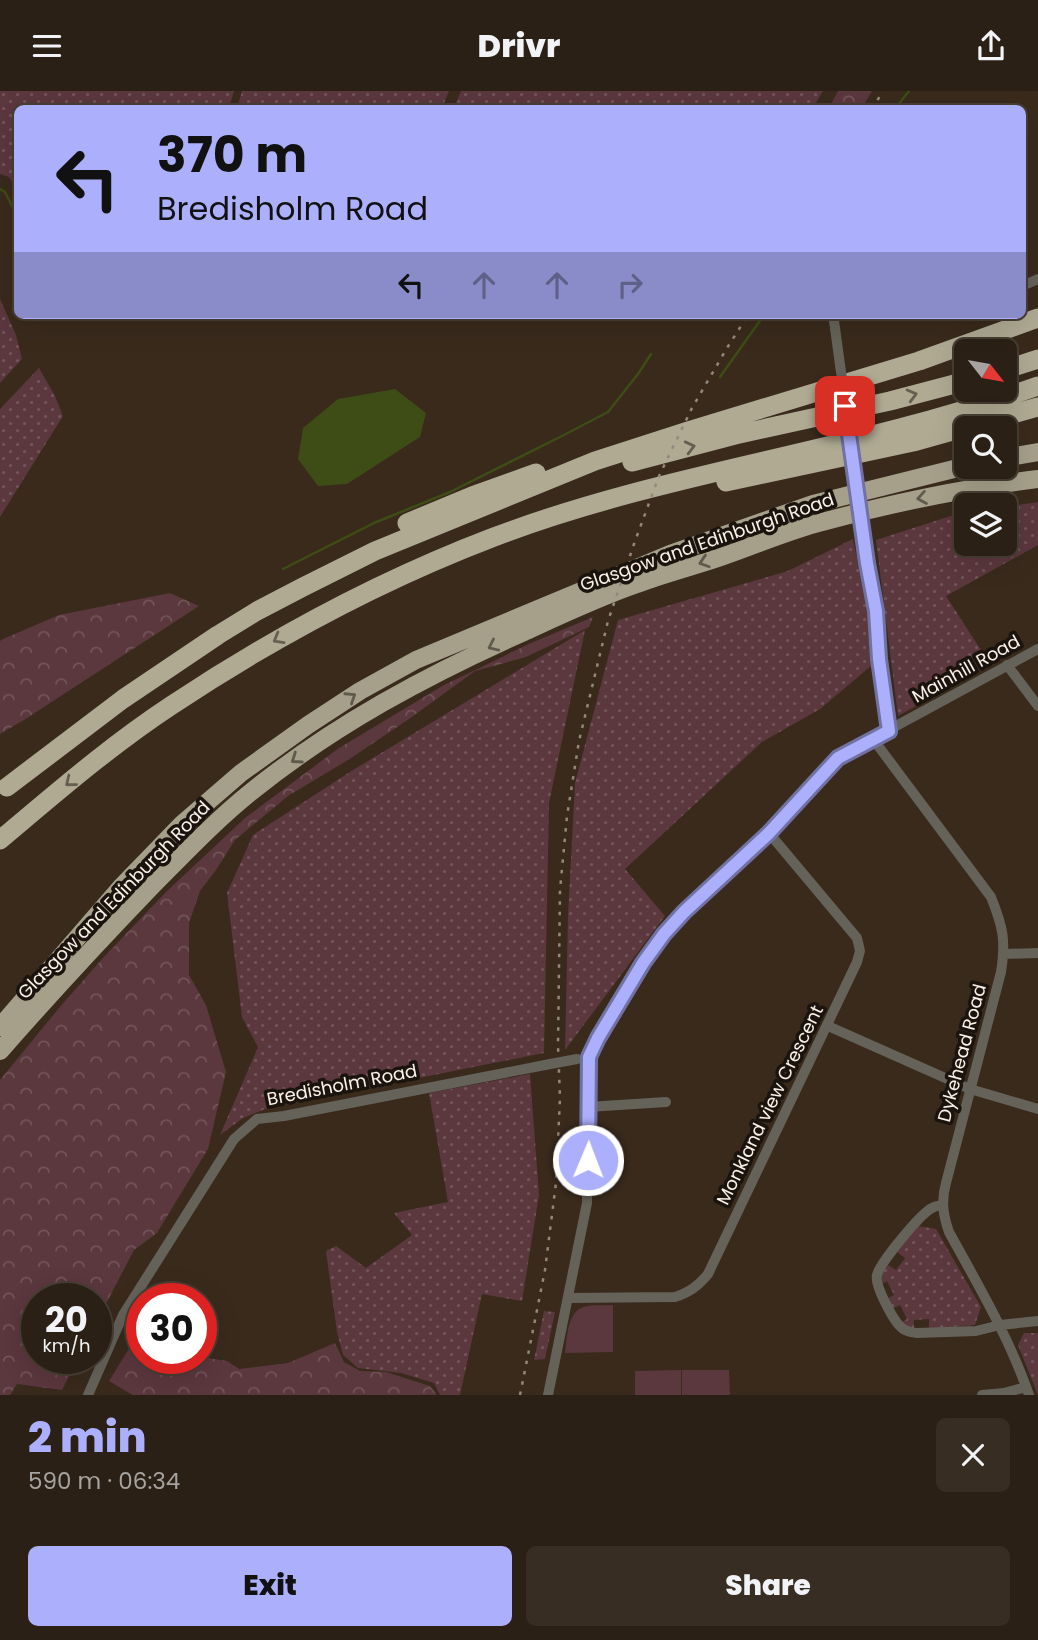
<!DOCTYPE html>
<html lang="en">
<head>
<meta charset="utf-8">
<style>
  :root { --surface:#2b2015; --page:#372d22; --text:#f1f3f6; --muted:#a6a3a0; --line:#473e34; --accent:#acaffb }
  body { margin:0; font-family:Poppins,sans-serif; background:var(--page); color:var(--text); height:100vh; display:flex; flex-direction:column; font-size:26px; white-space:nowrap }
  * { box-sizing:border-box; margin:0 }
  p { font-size:23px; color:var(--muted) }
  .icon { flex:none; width:38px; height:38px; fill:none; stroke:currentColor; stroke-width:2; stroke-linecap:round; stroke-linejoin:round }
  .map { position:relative; height:1304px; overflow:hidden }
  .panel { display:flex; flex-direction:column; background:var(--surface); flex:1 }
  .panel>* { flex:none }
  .hud { position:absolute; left:14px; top:14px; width:1012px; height:214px; border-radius:10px; box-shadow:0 7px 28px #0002,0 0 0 2px var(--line); background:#acaffb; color:#111; overflow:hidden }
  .needle { width:46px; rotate:121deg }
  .buttons { position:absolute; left:954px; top:248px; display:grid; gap:14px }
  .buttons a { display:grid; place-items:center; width:63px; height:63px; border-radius:10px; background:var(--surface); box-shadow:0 7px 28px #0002,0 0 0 2px var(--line); font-size:35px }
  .speed { position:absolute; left:21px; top:1192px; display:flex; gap:14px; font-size:35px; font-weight:700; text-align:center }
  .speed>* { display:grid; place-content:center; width:91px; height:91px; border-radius:50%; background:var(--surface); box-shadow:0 7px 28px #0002,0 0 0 2px var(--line); line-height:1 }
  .speed small { font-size:18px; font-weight:400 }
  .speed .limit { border:10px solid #d22; background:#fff; color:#111 }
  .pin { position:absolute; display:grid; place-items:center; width:60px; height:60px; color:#fff; margin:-30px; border-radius:14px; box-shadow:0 4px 10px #0006 }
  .me { position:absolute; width:77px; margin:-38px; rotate:1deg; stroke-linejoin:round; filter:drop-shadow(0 0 5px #0008) }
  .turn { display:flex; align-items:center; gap:24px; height:147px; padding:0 28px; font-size:32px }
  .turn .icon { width:91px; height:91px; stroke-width:2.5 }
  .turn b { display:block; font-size:49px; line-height:60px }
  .lanes { display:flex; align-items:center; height:66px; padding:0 28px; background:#0003; justify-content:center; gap:35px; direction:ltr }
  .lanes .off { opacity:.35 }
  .round { display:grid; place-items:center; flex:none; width:74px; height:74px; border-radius:10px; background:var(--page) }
  .head { display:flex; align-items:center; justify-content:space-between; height:119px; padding:0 28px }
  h1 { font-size:42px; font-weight:800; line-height:52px; color:var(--accent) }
  .button { display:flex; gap:14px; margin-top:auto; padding:14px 28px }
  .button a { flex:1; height:80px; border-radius:10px; background:var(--accent); color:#111; font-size:28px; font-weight:800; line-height:80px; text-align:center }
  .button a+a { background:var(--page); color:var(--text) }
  header { display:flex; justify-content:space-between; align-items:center; height:91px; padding:0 28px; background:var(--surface); font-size:32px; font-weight:800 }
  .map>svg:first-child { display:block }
</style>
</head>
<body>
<header><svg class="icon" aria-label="menu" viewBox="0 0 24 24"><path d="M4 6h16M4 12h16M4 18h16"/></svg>Drivr<svg class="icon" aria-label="share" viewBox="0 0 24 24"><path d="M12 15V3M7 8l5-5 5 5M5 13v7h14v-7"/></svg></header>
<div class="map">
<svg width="1038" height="1304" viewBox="0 0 1038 1304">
  <defs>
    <pattern id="grass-dots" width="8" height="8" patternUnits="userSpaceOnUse" patternTransform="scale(1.75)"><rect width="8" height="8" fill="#5b373e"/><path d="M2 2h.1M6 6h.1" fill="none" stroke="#73545a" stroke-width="1.8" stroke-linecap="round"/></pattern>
    <pattern id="forest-crowns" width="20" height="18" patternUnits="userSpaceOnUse" patternTransform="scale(1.75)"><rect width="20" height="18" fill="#5b373e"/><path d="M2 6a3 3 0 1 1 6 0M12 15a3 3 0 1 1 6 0" fill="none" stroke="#73545a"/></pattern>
  </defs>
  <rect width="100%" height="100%" fill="#392a1c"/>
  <path fill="url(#grass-dots)" d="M 0,0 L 234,0 L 229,17 L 18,18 L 17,99 L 9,86 L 0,83 Z
    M 242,0 L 449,0 L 442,17 L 237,17 Z
    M 461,0 L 823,0 L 812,18 L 454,17 Z
    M 0,208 L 16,244 L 22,268 L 0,292 Z
    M 39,277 L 55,305 L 63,325 L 0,426 L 0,318 Z
    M 1038,411 L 1038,454 L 946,505 L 990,573 L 898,625 L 876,449 L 957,423 L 966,422 L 966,453 L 1004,453 L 1005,416 Z
    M 853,448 L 877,570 L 820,618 L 762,651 L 625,778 L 665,825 L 565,959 L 568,825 L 575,692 L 618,529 L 788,480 Z
    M 585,539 L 549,712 L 544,962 L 268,1017 L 243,1027 L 220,1044 L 258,956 L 242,926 L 227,802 L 253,744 L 353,679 Z
    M 530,983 L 539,1104 L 522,1210 L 482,1203 L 460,1304 L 440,1304 L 434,1292 L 401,1282 L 358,1277 L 343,1264 L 337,1241 L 326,1160 L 336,1155 L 366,1177 L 412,1144 L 394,1122 L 448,1111 L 429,1002 Z
    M 918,1135 L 936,1138 L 981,1216 L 975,1234 L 929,1238 L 929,1228 L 914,1229 L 914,1238 L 900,1232 L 907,1228 L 900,1214 L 892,1218 L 886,1208 L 894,1204 L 887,1190 L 879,1195 L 877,1189 L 888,1174 L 896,1179 L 905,1167 L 897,1161 Z
    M 544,1220 L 555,1221 L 545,1268 L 534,1269 Z
    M 1024,1242 L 1038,1242 L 1038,1304 L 1018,1254 Z"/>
  <path fill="url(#forest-crowns)" d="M 838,0 L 872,0 L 862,17 L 829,17 Z
    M 170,502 L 199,515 L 24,629 L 0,643 L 0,550 L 3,548 L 59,524 Z
    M 593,526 L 589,536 L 526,566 L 475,580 L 409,628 L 348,669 L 288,705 L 235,749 L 216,779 L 200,800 L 189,832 L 189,884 L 206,914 L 226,981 L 208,1058 L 157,1142 L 134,1159 L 96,1232 L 96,1208 L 37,1208 L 37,1267 L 78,1267 L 62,1299 L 17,1293 L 10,1304 L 0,1304 L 0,989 L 59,917 L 102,868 L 167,800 L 245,727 L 339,657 L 444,594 L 531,552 Z
    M 335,1252 L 344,1271 L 360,1280 L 386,1281 L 430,1295 L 437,1304 L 133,1304 L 109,1290 L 130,1256 L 142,1258 L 142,1267 L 201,1266 L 227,1270 L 239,1278 L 288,1272 Z"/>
  <path fill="#5b373e" d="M 613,1214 L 613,1261 L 565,1262 C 567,1248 567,1220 584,1216 C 592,1213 604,1215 613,1214 Z
    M 681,1279 L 681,1304 L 635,1304 L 635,1280 Z
    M 682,1279 L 729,1279 L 730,1304 L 682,1304 Z"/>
  <path fill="#3e4c15" d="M 395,298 L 426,322 L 420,346 L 347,393 L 318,395 L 298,368 L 303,337 L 338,308 Z"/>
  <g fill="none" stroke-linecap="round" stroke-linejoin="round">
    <path stroke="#3e4c15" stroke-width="2.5" d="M 895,18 L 909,0
      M 0,98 L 5,101 L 18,127
      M 720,286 L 764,224
      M 283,478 L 374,432 L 450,401 L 562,345 L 608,321 L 638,283 L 651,263"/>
    <path stroke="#646259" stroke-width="10" d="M 1022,195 L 1038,188
      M 833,224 L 835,237
      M 867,472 L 876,520 L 879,568 L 889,640
      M 1007,574 L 1038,615
      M 873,648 L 991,806 C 1003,836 1006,849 1001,881 L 946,1092 C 941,1110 943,1124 949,1141 C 978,1194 1009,1246 1029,1304
      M 1004,863 L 1038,862
      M 828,935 L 970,998 L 1038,1018
      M 588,1016 L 666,1011
      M 942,1114 C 938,1115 935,1115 932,1117 C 920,1123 880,1172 877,1184 C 874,1194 894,1231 902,1237 C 907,1241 911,1241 917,1242 L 976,1240 L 1000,1234 L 1038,1230
      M 568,1207 L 675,1206 C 690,1201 698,1195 708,1183 L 857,871 L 860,860 L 857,847 L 769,742
      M 88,1304 L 123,1224 L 234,1048 L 257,1028 L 284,1025 L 545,974
      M 548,1304 L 587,1112 L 589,966 L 598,947 L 643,872 L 665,843 L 684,821 L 769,742 L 837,667 L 1038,558
      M 982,1304 L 1004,1302 L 1026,1296"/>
    <path stroke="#a6a08b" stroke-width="18" d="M 1004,367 L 1038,361
      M 0,936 L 122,795 L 182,733 L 241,682 L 308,634 L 360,600 L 416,569 L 670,463 L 813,413 L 966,375
      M 0,960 C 50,903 101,848 153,794 C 185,762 216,729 251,701 C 334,634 427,584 524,541 C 561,524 599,506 637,493 C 664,483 691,476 718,467 C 753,455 787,440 822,431 C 893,412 965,397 1038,388"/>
    <path stroke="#b0aa93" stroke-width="19" d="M 1004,279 L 1038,268
      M 632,371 L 735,344 L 890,310 L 966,290
      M 726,391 L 913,351 L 1038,316
      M 407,432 L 472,405 L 536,382
      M 7,696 L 123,608 L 218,544 L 257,520 L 303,496 L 375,460 L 595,370 L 688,340 L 919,270 L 1038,227
      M 0,749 C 56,702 111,654 172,614 C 273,547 381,489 494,446 C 625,396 764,373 900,337 C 947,325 992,311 1038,295"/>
    <path stroke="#94877b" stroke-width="2.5" stroke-dasharray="3.5 7" stroke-linecap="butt" d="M 872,18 L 883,0
      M 520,1304 L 545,1179 L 556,1092 L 560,1007 L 558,955 L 560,799 L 567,725 L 579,650 L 608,530 L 634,453 L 659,385 L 692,317 L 727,257 L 748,224"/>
    <path stroke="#646259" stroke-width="10" d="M 835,237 L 867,472
      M 545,974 L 577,968"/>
  </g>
  <defs><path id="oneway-chevron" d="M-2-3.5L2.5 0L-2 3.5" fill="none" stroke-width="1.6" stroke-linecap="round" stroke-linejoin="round" transform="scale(1.75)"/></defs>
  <g stroke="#665f50">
    <use href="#oneway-chevron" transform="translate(912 304) rotate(-15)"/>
    <use href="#oneway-chevron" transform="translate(690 356) rotate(-14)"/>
    <use href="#oneway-chevron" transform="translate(278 548) rotate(150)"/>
    <use href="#oneway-chevron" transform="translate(70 691) rotate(141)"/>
  </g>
  <g stroke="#605a4c">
    <use href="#oneway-chevron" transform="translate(922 407) rotate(170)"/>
    <use href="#oneway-chevron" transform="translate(704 471) rotate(162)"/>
    <use href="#oneway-chevron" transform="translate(493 555) rotate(155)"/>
    <use href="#oneway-chevron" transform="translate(351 606) rotate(-33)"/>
    <use href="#oneway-chevron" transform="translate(296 668) rotate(145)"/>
  </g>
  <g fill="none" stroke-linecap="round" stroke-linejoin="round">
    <defs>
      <path id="route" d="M 588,1069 L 589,966 L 598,947 L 643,872 L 664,843 L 684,821 L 769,742 L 838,667 L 889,640 L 879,568 L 876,520 L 867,472 L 845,315"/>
    </defs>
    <use href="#route" stroke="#7072a3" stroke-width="18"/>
    <use href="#route" stroke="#acaffb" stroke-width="12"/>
  </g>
  <g text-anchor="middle" stroke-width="7" stroke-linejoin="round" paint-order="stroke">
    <g font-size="18" fill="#fbf1e8" stroke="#1b140e">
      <text transform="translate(707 451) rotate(-19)" y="6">Glasgow and Edinburgh Road</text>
      <text transform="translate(966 578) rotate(-29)" y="6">Mainhill Road</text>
      <text transform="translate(114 809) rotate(-46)" y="6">Glasgow and Edinburgh Road</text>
      <text transform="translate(962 962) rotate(-75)" y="6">Dykehead Road</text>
      <text transform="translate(342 994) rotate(-11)" y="6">Bredisholm Road</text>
      <text transform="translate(770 1014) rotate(-64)" y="6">Monkland view Crescent</text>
    </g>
  </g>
</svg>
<div class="buttons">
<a><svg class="needle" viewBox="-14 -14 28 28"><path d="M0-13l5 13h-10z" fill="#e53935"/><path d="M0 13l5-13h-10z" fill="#a6a3a0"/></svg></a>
<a><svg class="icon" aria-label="search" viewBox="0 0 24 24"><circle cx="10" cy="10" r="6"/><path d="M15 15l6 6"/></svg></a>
<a><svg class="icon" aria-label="layers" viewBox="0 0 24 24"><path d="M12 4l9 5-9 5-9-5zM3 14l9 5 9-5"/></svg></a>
</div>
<div class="speed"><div>20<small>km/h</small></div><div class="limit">30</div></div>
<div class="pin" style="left:845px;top:315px;background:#d93025"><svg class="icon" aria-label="arrive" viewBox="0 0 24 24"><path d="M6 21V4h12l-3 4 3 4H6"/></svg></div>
<svg class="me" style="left:588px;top:1069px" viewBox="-20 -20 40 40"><circle r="17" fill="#acaffb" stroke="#fff" stroke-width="3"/><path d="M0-11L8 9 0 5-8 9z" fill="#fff"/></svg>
<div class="hud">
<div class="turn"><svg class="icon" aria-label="left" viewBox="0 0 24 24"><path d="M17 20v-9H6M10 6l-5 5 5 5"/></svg><div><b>370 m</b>Bredisholm Road</div></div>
<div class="lanes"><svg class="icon" aria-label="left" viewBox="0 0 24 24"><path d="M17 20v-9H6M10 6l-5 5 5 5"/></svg><svg class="icon off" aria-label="ahead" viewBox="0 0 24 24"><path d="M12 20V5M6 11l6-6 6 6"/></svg><svg class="icon off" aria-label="ahead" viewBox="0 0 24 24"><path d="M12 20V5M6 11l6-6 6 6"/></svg><svg class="icon off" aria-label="right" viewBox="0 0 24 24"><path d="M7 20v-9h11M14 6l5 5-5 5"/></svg></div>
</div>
</div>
<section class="panel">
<div class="head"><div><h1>2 min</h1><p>590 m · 06:34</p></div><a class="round"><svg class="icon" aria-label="close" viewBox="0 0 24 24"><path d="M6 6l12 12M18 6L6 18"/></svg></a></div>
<div class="button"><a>Exit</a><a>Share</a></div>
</section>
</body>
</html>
